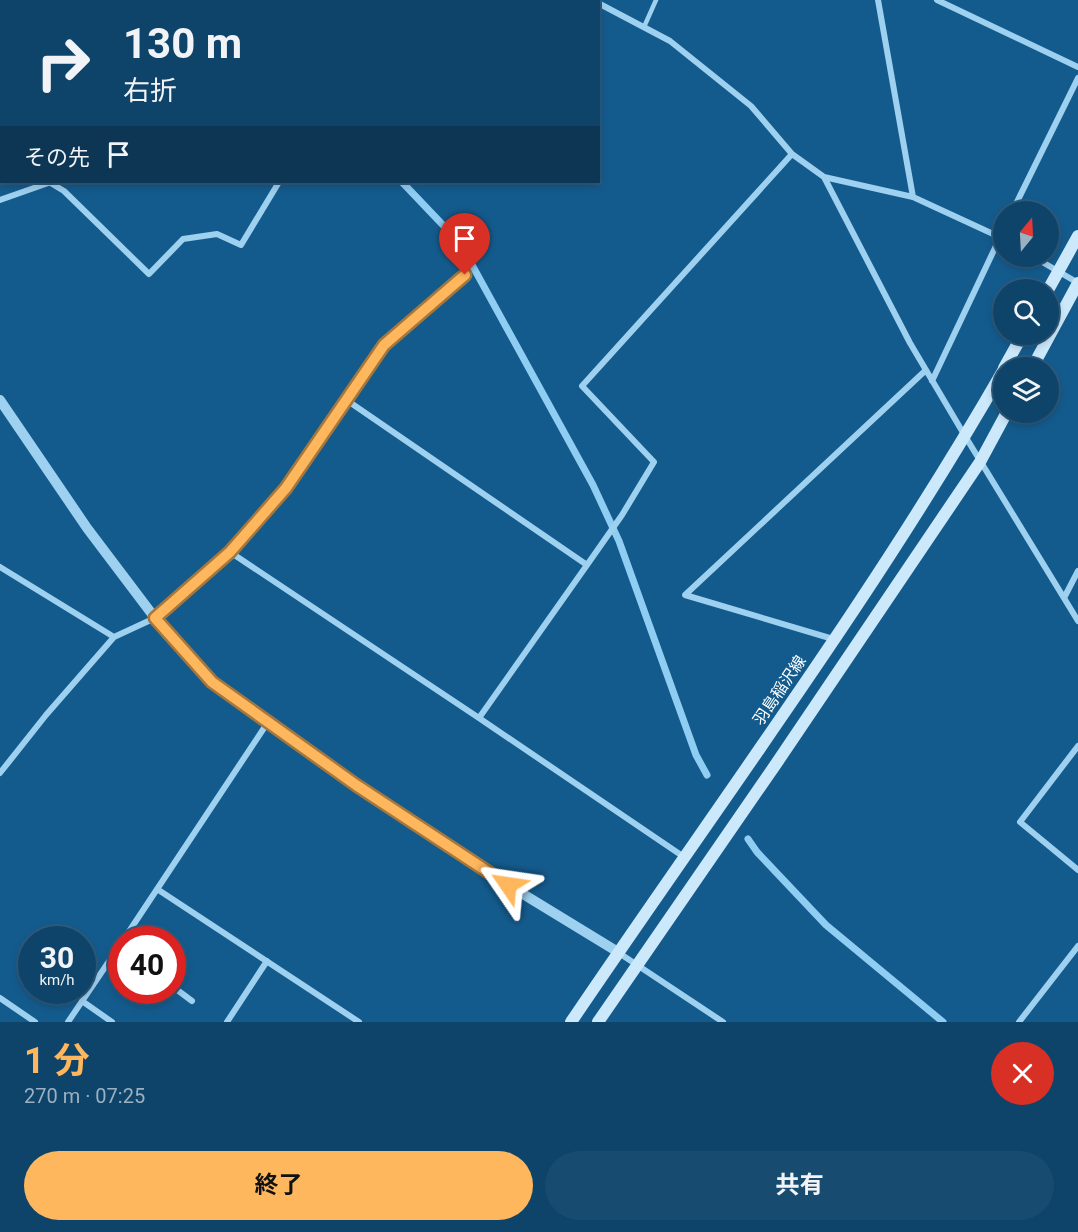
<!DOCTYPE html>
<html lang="ja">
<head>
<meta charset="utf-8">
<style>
  :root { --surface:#0f446a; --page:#184b70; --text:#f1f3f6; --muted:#9bb0c1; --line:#2f5c7e; --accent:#ffb75d }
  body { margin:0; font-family:Roboto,"Noto Sans JP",sans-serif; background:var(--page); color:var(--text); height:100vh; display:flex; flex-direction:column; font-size:22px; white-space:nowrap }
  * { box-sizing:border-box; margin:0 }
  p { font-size:20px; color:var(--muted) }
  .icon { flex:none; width:33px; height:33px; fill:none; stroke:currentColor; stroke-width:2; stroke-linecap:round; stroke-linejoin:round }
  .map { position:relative; height:1022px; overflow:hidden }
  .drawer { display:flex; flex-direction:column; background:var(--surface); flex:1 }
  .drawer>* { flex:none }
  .guide { position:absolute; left:0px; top:0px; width:600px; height:183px; box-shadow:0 3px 9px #0003,0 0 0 2px var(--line); background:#0f446a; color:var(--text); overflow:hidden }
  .needle { width:39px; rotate:18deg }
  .buttons { position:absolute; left:993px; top:201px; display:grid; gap:12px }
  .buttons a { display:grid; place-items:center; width:66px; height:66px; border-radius:50%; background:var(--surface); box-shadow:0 3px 9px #0003,0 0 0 2px var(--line); font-size:30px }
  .speed { position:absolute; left:18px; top:926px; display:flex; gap:12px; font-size:30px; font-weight:700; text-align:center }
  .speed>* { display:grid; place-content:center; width:78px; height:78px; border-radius:50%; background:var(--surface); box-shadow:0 3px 9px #0003,0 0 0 2px var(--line); line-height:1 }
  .speed small { font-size:15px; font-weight:400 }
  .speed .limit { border:9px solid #d22; background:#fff; color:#111 }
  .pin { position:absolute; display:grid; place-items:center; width:51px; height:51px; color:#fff; margin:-62px -26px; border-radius:50% 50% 50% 0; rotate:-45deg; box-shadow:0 0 6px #0007 }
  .pin .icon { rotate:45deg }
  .me { position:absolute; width:66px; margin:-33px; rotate:302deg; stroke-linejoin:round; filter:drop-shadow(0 0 4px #0008) }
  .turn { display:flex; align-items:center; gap:21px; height:126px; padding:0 24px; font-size:27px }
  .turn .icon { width:78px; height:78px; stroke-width:2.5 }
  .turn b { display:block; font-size:42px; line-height:51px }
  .then { display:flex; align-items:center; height:57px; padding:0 24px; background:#0003; gap:12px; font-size:22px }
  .round { display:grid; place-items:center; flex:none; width:63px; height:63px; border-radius:32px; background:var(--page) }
  .head { display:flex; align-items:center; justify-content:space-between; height:102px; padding:0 24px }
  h1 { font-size:36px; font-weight:700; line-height:45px; color:var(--accent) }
  .button { display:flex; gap:12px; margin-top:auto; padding:12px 24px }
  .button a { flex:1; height:69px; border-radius:36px; background:var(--accent); color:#111; font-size:24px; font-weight:700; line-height:69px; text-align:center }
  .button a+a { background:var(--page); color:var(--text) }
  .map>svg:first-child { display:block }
</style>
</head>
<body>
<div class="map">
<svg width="1078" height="1022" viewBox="0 0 1078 1022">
  <rect width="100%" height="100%" fill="#145b8d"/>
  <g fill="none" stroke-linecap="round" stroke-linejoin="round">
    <path stroke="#90cdf3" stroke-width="7" d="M 143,0 L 145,2
      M 402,182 L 460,243 L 593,485 L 619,541 L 696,755 L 707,775
      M 748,839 L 757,852 L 826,925 L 943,1022"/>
    <path stroke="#9ed0f0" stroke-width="4.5" d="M 644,27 L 656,0"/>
    <path stroke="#9ed0f0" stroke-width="6" d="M 38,0 L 39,2
      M 878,0 L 913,197
      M 937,0 L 1078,67
      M 598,3 L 670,41 L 751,106 L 792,154 L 824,177 L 913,197 L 1004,239
      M 0,128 L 2,130
      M 824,177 L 910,343 L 965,436 L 1078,621
      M 49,182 L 64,191 L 149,274 L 183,239 L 217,234 L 241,245 L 279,182
      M 0,200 L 51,182
      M 1012,212 L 1078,78
      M 1032,256 L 1078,283
      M 932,381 L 1004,229
      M 345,399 L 587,565 L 479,718 L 684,857
      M 230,552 L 479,718
      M 587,565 L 622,515 L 654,462 L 582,386 L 792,154
      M 0,567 L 114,637
      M 1064,598 L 1078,571
      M 833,639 L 685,595 L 926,370
      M 1078,746 L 1020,822 L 1078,870
      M 0,773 L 46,715 L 114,637 L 155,618 L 230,552 L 286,488 L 384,345 L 466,275
      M 157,889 L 359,1022
      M 124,939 L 268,722
      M 619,953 L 723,1022
      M 172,986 L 192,1001
      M 0,998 L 35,1022
      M 82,1001 L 112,1022
      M 68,1022 L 122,942
      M 227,1022 L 267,961
      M 1019,1022 L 1078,946"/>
    <path stroke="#9ed0f0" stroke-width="10" d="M 0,400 L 87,528 L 155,618 L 211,682 L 356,785 L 490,874 L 618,952"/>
    <path stroke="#cce8fb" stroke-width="12" d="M 1048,290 L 1078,236
      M 1004,368 L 1023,334
      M 1032,368 L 1078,283
      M 571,1022 C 717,806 874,596 1004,369
      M 598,1022 L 778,761 L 980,462 L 1007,412"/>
  </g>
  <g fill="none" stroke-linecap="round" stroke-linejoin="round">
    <defs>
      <path id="route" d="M 465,275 L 384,345 L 286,488 L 230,552 L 155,618 L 212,682 L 356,785 L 508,885"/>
    </defs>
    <use href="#route" stroke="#a6773c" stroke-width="15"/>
    <use href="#route" stroke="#ffb75d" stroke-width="10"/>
  </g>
  <g text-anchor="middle" stroke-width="6" stroke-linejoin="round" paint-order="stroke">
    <g font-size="16" fill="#fff" stroke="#145b8d">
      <text transform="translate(779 690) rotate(-56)" y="6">羽島稲沢線</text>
    </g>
  </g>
</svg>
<div class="buttons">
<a><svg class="needle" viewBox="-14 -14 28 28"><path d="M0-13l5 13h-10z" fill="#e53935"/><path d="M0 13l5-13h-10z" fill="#9bb0c1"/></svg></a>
<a><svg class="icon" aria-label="search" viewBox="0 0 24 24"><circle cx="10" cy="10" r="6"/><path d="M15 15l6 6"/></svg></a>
<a><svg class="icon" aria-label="layers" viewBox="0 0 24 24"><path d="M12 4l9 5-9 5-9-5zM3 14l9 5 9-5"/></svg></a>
</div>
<div class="speed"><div>30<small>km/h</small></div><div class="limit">40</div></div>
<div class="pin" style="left:465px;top:275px;background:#d93025"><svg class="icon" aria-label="arrive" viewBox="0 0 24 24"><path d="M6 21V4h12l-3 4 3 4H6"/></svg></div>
<svg class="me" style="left:508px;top:885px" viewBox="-20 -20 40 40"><path d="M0-17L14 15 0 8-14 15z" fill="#ffb75d" stroke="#fff" stroke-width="4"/></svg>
<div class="guide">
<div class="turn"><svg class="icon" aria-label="right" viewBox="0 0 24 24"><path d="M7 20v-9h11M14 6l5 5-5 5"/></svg><div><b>130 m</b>右折</div></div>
<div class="then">その先<svg class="icon" aria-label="arrive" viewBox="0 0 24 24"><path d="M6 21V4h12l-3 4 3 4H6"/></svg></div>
</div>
</div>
<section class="drawer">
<div class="head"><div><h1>1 分</h1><p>270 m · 07:25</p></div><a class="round" style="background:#d93025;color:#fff"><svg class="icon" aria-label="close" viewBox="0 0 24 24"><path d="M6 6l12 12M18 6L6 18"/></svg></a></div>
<div class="button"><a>終了</a><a>共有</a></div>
</section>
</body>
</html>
